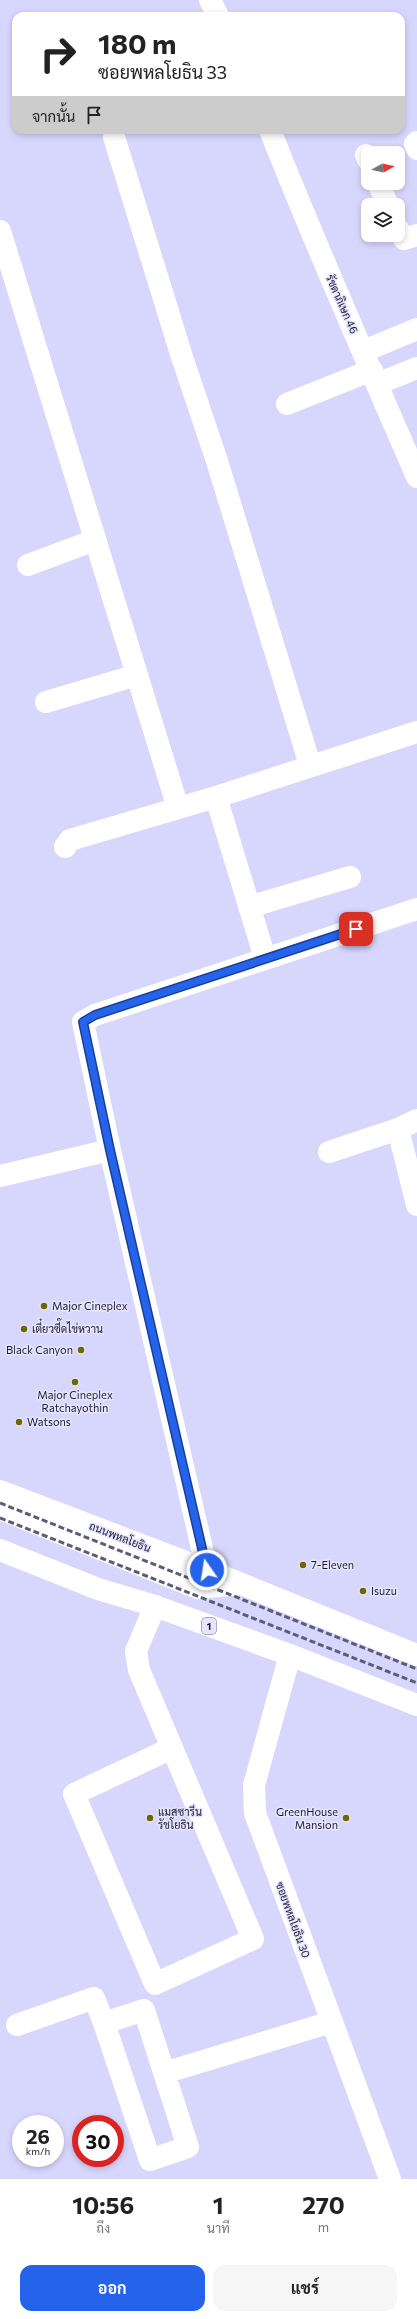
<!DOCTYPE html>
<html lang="th">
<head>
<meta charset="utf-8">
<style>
  :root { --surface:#fff; --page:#f6f6f6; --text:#222; --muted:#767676; --accent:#2563eb }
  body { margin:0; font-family:Commissioner,Sarabun,sans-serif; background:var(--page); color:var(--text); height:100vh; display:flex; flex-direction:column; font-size:15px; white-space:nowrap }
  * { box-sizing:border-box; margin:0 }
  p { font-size:13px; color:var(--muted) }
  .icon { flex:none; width:22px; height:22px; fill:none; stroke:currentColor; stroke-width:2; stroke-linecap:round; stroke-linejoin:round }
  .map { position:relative; height:2179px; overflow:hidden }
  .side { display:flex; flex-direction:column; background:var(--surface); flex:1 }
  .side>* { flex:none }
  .guide { position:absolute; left:12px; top:12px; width:393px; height:122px; border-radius:12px; box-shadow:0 2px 6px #0003; background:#fff; color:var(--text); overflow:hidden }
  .needle { width:26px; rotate:82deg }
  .buttons { position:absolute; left:361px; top:146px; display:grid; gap:8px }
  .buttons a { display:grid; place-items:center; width:44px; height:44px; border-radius:8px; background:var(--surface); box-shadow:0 2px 6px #0003; font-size:20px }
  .speed { position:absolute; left:12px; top:2115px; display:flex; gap:8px; font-size:20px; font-weight:700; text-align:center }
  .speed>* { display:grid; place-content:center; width:52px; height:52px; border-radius:50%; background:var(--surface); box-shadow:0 2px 6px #0003; line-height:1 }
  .speed small { font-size:10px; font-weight:400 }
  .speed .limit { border:6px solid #d22; background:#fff; color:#111 }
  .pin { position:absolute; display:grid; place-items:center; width:34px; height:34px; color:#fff; margin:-17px; border-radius:8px; box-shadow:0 2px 6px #0006 }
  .me { position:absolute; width:44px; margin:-22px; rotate:347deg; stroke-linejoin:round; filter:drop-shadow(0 0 3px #0008) }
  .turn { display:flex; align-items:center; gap:14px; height:84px; padding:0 20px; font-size:18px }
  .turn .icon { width:52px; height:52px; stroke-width:2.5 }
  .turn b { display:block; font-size:28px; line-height:34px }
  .then { display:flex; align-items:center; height:38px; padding:0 20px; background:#0003; gap:8px; font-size:15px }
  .eta { display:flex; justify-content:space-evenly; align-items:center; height:68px; text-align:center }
  .eta b { font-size:24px; font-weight:700; line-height:28px }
  .action { display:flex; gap:8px; margin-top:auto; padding:8px 20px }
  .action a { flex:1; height:46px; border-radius:12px; background:var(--accent); color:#fff; font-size:16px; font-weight:700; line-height:46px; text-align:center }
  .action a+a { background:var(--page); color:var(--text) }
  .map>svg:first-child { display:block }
</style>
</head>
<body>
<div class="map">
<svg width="417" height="2179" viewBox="0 0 417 2179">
  <rect width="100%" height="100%" fill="#d7d6fc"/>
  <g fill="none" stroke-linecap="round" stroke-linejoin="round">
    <path stroke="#fff" stroke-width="22" d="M 210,0 L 218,16
      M 270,130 C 316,247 367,361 417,477
      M 114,137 L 182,357 L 217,461 L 310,765
      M 417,142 L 415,144 L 417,149
      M 366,155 L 368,160
      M 378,183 L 388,205
      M 398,229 L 404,239 L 417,235
      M 0,231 L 178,808
      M 364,351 L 417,329
      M 377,384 L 417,368
      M 287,404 L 372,370
      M 28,565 L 95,540
      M 46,702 L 137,675
      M 216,797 L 265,958
      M 65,847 L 70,840 L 216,797 L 417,732
      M 249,907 L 350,877
      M 398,1129 L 417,1205
      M 329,1152 L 398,1129 L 417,1120
      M 0,1176 L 110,1150
      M 207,1570 L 110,1150 L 83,1022 L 95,1015 L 417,909
      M 155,1606 L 136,1651 L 139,1670 L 253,1939 L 155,1984 L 74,1794 L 172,1748
      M 290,1655 L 254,1785 L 255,1813 L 390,2179
      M 144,2010 L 188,2147 L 150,2160 L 104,2023 Z
      M 17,2025 L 94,1998 L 104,2023
      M 164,2073 L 331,2022"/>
    <path stroke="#fff" stroke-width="22" d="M 0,1491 L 207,1570 L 417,1655
      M 0,1509 L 198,1588 L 238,1584
      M 0,1550 L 98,1589 L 155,1606 L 290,1655 L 417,1705"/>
    <path stroke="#5d5c78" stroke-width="3" stroke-dasharray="6 3" stroke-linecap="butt" d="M 0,1503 L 417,1669
      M 0,1518 L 417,1683"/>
  </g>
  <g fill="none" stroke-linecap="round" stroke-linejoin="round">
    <defs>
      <path id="route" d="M 207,1570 L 110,1150 L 83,1022 L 95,1015 L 356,929"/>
    </defs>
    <use href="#route" stroke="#184099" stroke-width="10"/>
    <use href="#route" stroke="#2563eb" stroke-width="7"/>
  </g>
  <g fill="#6d6700" stroke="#e5e5fe" stroke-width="1.5">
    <circle cx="44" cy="1306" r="4"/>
    <circle cx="24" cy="1329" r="4"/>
    <circle cx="81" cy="1350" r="4"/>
    <circle cx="75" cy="1382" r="4"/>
    <circle cx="19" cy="1422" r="4"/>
    <circle cx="303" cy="1565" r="4"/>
    <circle cx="363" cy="1591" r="4"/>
    <circle cx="150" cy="1818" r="4"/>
    <circle cx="346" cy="1818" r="4"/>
  </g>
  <g text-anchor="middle" stroke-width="3" stroke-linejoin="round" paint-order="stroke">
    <rect fill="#e5e5fe" stroke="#58586e" stroke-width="1" x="202" y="1618" width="14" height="16" rx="3"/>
    <g font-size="10" font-weight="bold" fill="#1c1b31">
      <text x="209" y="1630">1</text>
    </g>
    <g font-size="11" fill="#1c1b31" stroke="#e5e5fe">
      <text transform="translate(342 304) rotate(66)" y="4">รัชดาภิเษก 46</text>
      <text transform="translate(120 1537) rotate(21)" y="4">ถนนพหลโยธิน</text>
      <text transform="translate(293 1920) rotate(70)" y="4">ซอยพหลโยธิน 30</text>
    </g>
    <g font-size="11" fill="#1c1b31" stroke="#e5e5fe" text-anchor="start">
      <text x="52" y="1310">Major Cineplex</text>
      <text x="32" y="1333">เตี๋ยวซี๊ดไข่หวาน</text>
      <text x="73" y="1354" text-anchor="end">Black Canyon</text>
      <text x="75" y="1399" text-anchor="middle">Major Cineplex<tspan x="75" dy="13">Ratchayothin</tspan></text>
      <text x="27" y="1426">Watsons</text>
      <text x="311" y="1569">7-Eleven</text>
      <text x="371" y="1595">Isuzu</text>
      <text x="158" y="1816">แมสซารีน<tspan x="158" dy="13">รัชโยธิน</tspan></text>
      <text x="338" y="1816" text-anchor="end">GreenHouse<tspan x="338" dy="13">Mansion</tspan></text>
    </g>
  </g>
</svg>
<div class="buttons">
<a><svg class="needle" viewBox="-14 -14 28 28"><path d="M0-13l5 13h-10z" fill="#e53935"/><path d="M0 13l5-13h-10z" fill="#767676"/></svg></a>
<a><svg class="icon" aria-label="layers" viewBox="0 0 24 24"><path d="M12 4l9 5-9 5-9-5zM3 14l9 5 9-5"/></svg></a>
</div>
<div class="speed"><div>26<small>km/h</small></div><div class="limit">30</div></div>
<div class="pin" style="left:356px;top:929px;background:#d93025"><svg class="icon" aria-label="arrive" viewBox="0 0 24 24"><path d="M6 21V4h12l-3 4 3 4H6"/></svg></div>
<svg class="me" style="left:207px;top:1570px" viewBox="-20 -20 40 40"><circle r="17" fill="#2563eb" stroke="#fff" stroke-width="3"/><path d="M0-11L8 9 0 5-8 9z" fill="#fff"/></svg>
<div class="guide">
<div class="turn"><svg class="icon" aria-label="right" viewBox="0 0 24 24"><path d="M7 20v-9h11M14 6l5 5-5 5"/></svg><div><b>180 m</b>ซอยพหลโยธิน 33</div></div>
<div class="then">จากนั้น<svg class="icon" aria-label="arrive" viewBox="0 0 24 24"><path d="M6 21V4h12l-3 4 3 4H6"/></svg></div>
</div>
</div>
<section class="side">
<div class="eta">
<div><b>10:56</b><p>ถึง</p></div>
<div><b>1</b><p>นาที</p></div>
<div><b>270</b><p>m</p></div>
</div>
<div class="action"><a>ออก</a><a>แชร์</a></div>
</section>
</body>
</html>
